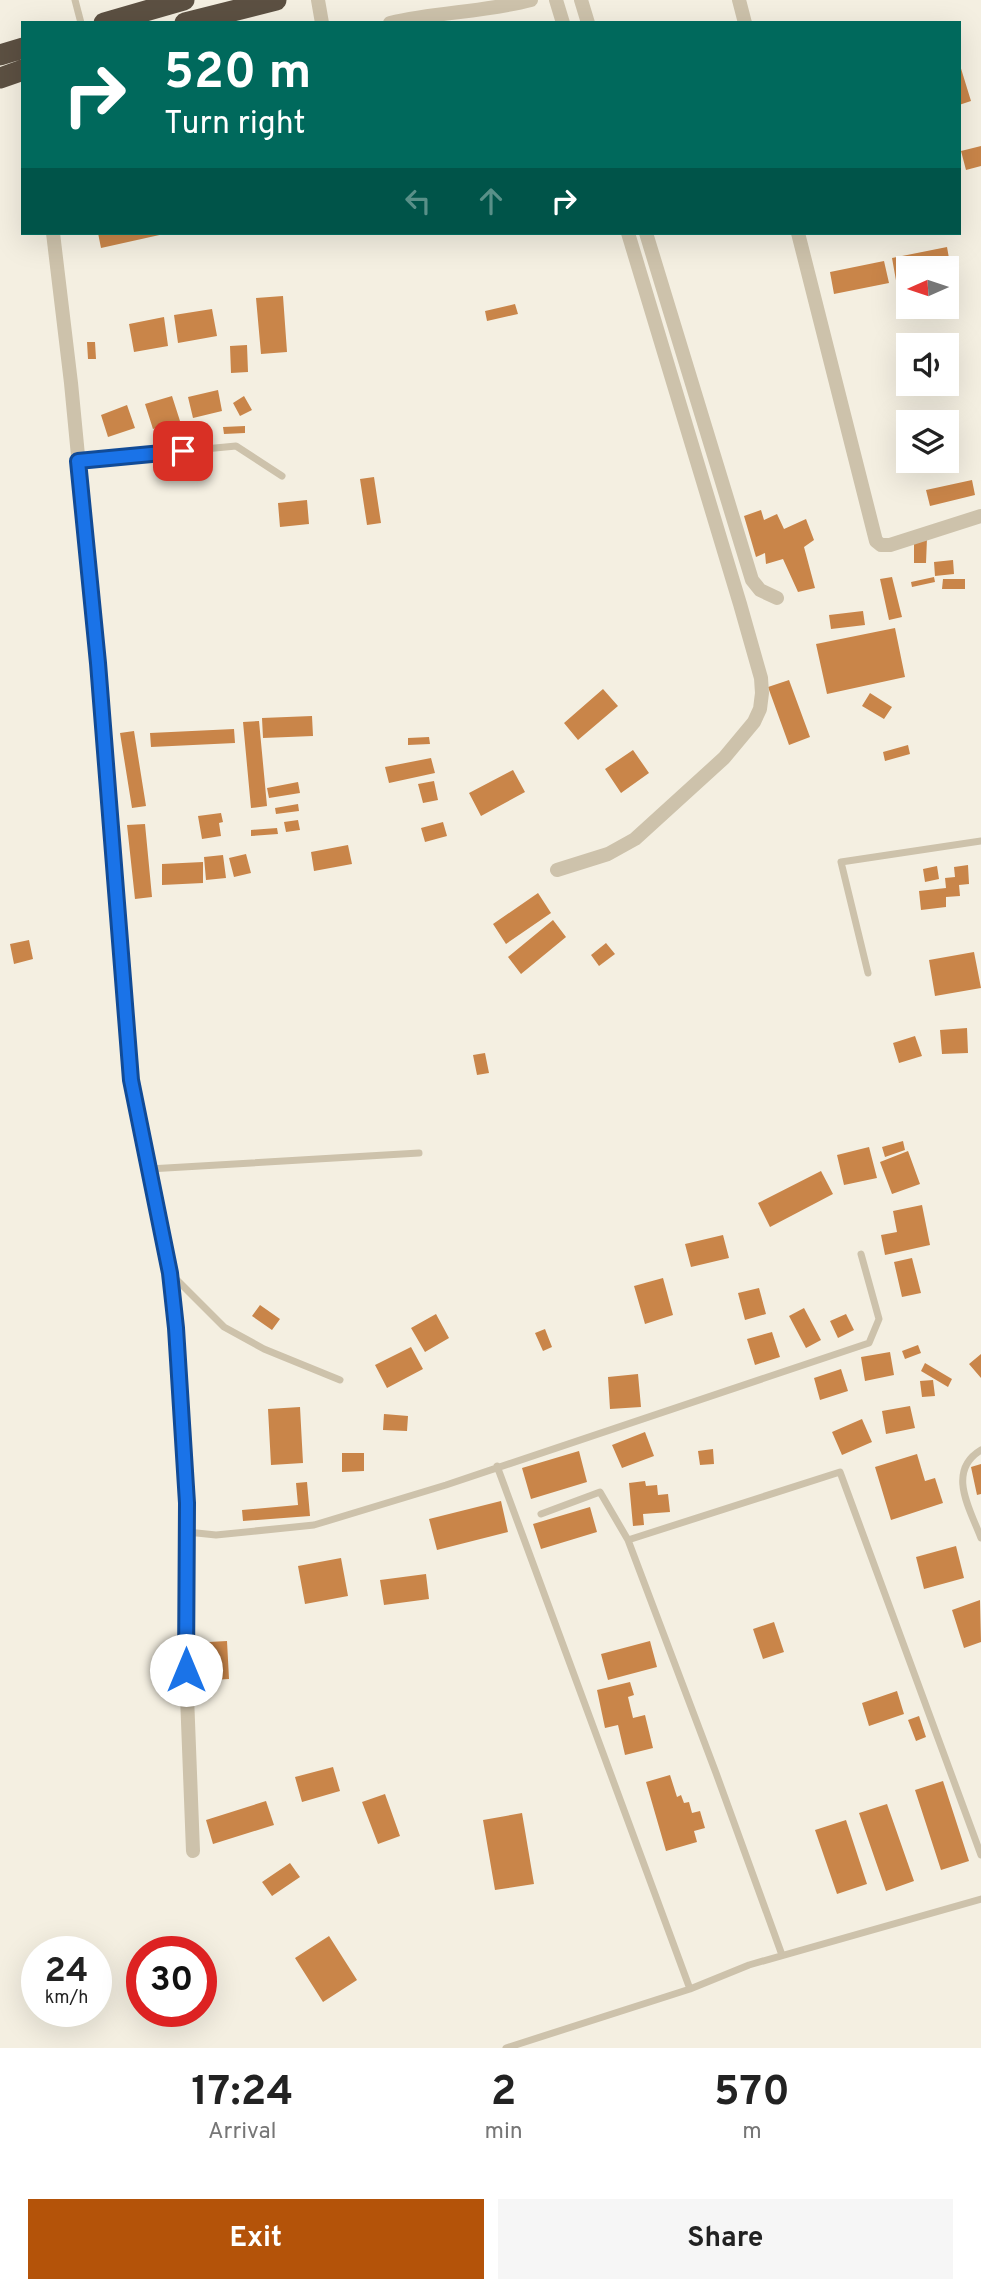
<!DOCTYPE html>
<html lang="en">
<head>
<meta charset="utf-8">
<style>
  :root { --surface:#fff; --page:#f6f6f6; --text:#222; --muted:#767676; --accent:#b45309 }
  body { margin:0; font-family:Overpass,sans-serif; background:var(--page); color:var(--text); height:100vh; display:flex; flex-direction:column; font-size:26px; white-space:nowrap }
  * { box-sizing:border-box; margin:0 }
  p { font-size:23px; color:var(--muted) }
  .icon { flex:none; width:38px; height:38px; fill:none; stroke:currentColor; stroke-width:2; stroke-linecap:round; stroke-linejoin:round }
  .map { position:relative; height:2048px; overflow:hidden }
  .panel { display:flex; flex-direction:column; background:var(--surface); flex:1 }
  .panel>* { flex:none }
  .hud { position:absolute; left:21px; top:21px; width:940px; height:214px; border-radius:0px; box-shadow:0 7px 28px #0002; background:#00695c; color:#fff; overflow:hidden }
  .needle { width:46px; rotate:267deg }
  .buttons { position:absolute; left:896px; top:256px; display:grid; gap:14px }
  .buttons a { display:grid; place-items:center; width:63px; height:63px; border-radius:0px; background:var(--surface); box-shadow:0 7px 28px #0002; font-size:35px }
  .speed { position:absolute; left:21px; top:1936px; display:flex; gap:14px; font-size:35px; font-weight:700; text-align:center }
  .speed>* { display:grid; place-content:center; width:91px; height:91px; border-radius:50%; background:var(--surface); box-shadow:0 7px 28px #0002; line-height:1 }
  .speed small { font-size:18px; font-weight:400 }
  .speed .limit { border:10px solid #d22; background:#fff; color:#111 }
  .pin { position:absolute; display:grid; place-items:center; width:60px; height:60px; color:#fff; margin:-30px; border-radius:14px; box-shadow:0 4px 10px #0006 }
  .me { position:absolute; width:77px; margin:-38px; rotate:0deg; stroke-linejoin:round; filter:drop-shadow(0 0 5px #0008) }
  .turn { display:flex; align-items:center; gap:24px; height:147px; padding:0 28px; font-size:32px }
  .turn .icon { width:91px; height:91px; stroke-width:2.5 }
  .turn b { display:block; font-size:49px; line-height:60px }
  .lanes { display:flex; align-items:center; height:66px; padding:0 28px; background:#0003; justify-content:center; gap:35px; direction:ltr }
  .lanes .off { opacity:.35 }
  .eta { display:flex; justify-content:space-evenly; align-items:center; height:119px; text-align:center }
  .eta b { font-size:42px; font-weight:700; line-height:49px }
  .cta { display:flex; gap:14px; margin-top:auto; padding:14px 28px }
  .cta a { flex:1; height:80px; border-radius:0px; background:var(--accent); color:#fff; font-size:28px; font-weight:700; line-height:80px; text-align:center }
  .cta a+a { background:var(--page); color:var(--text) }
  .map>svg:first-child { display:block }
</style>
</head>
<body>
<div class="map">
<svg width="981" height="2048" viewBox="0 0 981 2048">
  <rect width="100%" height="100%" fill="#f4efe1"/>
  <path fill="#c98549" d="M 959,62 L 971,101 L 959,105 Z
    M 981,146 L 981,166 L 966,170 L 961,151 Z
    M 98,233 L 164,233 L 164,234 L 101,248 Z
    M 947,247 L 952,275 L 947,276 L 947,268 L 908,268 L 908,283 L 897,286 L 892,258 Z
    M 884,261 L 889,283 L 834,294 L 830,272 Z
    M 283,296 L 287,352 L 261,354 L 256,298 Z
    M 515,304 L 518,314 L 487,321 L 485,311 Z
    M 212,309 L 217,336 L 178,343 L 174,315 Z
    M 164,317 L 168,346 L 134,352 L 129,324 Z
    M 87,342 L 95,342 L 96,359 L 88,359 Z
    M 247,345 L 248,372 L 231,373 L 230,346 Z
    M 218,390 L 222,411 L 193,418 L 188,397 Z
    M 172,396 L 180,421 L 153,429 L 145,404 Z
    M 244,396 L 252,410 L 240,416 L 233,403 Z
    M 127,405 L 135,428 L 108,437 L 101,415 Z
    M 245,426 L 245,433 L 224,434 L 223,427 Z
    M 374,477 L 381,523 L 367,525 L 360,479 Z
    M 972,480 L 975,495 L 930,506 L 926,490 Z
    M 307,500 L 309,524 L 280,527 L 278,503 Z
    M 761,510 L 764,520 L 777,514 L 784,529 L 806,519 L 814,540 L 804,547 L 815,588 L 798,592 L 783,559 L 766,564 L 765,553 L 756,557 L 744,516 Z
    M 914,538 L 927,538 L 926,563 L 914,563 Z
    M 953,560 L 954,574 L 935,576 L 934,562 Z
    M 892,577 L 902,617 L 889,620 L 880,579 Z
    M 934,577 L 935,582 L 912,587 L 911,582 Z
    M 943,579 L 965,579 L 965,589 L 942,589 Z
    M 863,611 L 865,625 L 831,629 L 829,615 Z
    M 895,628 L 905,677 L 827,694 L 816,644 Z
    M 789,680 L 810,737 L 789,745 L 768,687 Z
    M 603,689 L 618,706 L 578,740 L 564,723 Z
    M 870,693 L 892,707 L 884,719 L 862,706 Z
    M 312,716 L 313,736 L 263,738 L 262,718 Z
    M 259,721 L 267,806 L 251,808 L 243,722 Z
    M 234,729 L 235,743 L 151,747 L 150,733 Z
    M 134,731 L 146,806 L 132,808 L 120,733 Z
    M 429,737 L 430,744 L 408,745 L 408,738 Z
    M 908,745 L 910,754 L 885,761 L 883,752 Z
    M 633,750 L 649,773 L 621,793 L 605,769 Z
    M 431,758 L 435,773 L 389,783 L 385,767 Z
    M 513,770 L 525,792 L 481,816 L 469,793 Z
    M 434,781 L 438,800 L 423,803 L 418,784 Z
    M 298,782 L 300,793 L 269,798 L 267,788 Z
    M 298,804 L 299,811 L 276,814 L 275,808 Z
    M 221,813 L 223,822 L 219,823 L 221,836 L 202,839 L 198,816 Z
    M 298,820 L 300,830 L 286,832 L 284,822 Z
    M 443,822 L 447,836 L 425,842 L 421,828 Z
    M 145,824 L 152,897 L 135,899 L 127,825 Z
    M 277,828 L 278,834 L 251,836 L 251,830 Z
    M 348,845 L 352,864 L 314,871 L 311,852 Z
    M 246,854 L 251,873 L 234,877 L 229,858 Z
    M 223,855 L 226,878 L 206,880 L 204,857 Z
    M 203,862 L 203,883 L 162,885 L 162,864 Z
    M 968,865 L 969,884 L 959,885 L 960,896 L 946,897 L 946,907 L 921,910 L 919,891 L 946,888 L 945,878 L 955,877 L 954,867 Z
    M 937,866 L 939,879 L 925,882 L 923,869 Z
    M 538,893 L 551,913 L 506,944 L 493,924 Z
    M 553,920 L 566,937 L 521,974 L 508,957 Z
    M 29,940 L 33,959 L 14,964 L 10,944 Z
    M 606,943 L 615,954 L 599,966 L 591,955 Z
    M 974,952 L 981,988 L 935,996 L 929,960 Z
    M 967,1028 L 968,1053 L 942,1054 L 940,1030 Z
    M 915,1036 L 922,1056 L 899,1063 L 893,1043 Z
    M 485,1053 L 489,1073 L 477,1075 L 473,1055 Z
    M 903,1141 L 905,1150 L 885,1157 L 882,1147 Z
    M 869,1147 L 877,1178 L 844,1185 L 837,1155 Z
    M 908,1151 L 920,1184 L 892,1194 L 880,1162 Z
    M 821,1171 L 833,1194 L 770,1227 L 758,1203 Z
    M 922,1205 L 930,1245 L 885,1255 L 881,1235 L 897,1232 L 893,1211 Z
    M 723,1235 L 729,1258 L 691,1267 L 685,1244 Z
    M 912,1258 L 921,1293 L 902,1297 L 894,1262 Z
    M 663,1278 L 673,1315 L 645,1324 L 634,1286 Z
    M 759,1288 L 766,1314 L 745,1320 L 738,1293 Z
    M 260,1305 L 280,1319 L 272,1330 L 252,1316 Z
    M 804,1308 L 821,1340 L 806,1348 L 789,1316 Z
    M 436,1314 L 449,1338 L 425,1352 L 411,1328 Z
    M 846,1314 L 854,1330 L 838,1338 L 830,1321 Z
    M 545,1329 L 552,1347 L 543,1351 L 535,1333 Z
    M 772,1332 L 780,1357 L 755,1365 L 747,1339 Z
    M 918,1345 L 921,1353 L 905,1359 L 902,1351 Z
    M 411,1347 L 423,1369 L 387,1388 L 375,1365 Z
    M 890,1352 L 894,1375 L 865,1381 L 861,1357 Z
    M 981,1354 L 981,1378 L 969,1364 Z
    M 925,1363 L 952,1379 L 948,1387 L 921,1371 Z
    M 841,1369 L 848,1391 L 820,1400 L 814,1378 Z
    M 638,1374 L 641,1407 L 610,1409 L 608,1377 Z
    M 933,1380 L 935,1396 L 922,1397 L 920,1381 Z
    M 910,1406 L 915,1428 L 886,1434 L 882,1411 Z
    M 300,1407 L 303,1463 L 271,1465 L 268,1409 Z
    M 384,1414 L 408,1416 L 407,1431 L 383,1430 Z
    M 862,1419 L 872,1442 L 842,1455 L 832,1432 Z
    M 645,1432 L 654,1456 L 622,1468 L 612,1445 Z
    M 713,1449 L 714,1464 L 700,1465 L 698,1451 Z
    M 579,1451 L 587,1482 L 531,1499 L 522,1468 Z
    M 342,1453 L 364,1453 L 364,1471 L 342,1472 Z
    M 917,1454 L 925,1481 L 935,1478 L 943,1503 L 891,1520 L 875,1467 Z
    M 981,1464 L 981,1494 L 977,1495 L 971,1467 Z
    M 645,1481 L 646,1486 L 657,1485 L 658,1495 L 668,1494 L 670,1512 L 643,1514 L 644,1525 L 633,1526 L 629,1483 Z
    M 307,1482 L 310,1516 L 243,1521 L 242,1510 L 298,1505 L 296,1483 Z
    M 501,1501 L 508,1532 L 437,1550 L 429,1519 Z
    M 590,1507 L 597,1532 L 541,1549 L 533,1524 Z
    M 956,1546 L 964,1578 L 924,1589 L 916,1557 Z
    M 341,1558 L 348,1596 L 305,1604 L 298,1566 Z
    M 426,1574 L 429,1599 L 384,1605 L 380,1580 Z
    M 980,1600 L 981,1642 L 964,1648 L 952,1610 Z
    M 774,1622 L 784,1652 L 763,1659 L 753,1629 Z
    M 227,1641 L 229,1679 L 211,1680 L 209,1642 Z
    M 650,1641 L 657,1667 L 608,1680 L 601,1654 Z
    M 630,1682 L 634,1695 L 628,1697 L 633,1718 L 645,1715 L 653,1748 L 625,1755 L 618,1725 L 605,1728 L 597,1690 Z
    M 897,1691 L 904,1714 L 869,1726 L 862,1703 Z
    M 919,1716 L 926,1737 L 916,1741 L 908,1720 Z
    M 333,1767 L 340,1791 L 302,1802 L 295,1777 Z
    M 670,1775 L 677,1797 L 681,1795 L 684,1803 L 689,1802 L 692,1813 L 700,1811 L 705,1828 L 694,1831 L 697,1842 L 666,1851 L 646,1782 Z
    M 943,1781 L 969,1861 L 941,1870 L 915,1790 Z
    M 385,1794 L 400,1836 L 378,1844 L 362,1802 Z
    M 266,1801 L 274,1825 L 213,1844 L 206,1820 Z
    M 887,1804 L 914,1881 L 886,1891 L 859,1813 Z
    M 522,1813 L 534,1884 L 495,1890 L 483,1820 Z
    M 846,1820 L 867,1884 L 837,1894 L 815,1830 Z
    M 290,1863 L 300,1877 L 272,1896 L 262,1882 Z
    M 329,1936 L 357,1980 L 323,2002 L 295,1958 Z"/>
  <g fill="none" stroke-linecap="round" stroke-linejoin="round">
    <path stroke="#cdc2ab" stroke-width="7" d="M 75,0 L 81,23
      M 79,461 L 236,446 L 282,476
      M 868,973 L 841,862 L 981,841
      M 149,1169 L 419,1153
      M 173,1276 L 224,1327 L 264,1349 L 340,1380
      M 981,1450 C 946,1471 970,1509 981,1538
      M 497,1466 L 690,1989
      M 541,1514 L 600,1492 L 628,1540 L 716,1773 L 782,1955
      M 187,1532 L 216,1535 L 314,1525 L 446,1485 L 869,1343 L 879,1319 L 861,1254
      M 628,1540 L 840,1472 L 981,1855
      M 506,2048 L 690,1989 L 749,1965 L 981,1899"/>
    <path stroke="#cdc2ab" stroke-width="14" d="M 318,0 L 322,23
      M 556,0 L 563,23
      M 581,0 L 588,23
      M 739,0 L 745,23
      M 390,23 C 437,12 485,12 531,0
      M 53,233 L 71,383 L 98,663 L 131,1080 L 170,1273 L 176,1328 L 187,1503 L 186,1670 L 193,1851
      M 646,233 L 752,580 L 760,590 L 777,598
      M 798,233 L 876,541 L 881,545 L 890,545 L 981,516
      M 557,870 L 608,854 L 635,839 L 724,758 L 754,722 L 760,709 L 762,693 L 761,678 L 740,604 L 628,233"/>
    <path stroke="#5c5042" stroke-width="21" d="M 104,23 L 184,0
      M 185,23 L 276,0
      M 0,55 L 23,48
      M 0,78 L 23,70"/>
  </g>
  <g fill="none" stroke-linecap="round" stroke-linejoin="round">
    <defs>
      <path id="route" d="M 183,451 L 78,461 L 98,663 L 131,1080 L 170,1273 L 176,1328 L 187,1503 L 186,1670"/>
    </defs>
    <use href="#route" stroke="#114b97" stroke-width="18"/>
    <use href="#route" stroke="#1a73e8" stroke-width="12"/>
  </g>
</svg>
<div class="buttons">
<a><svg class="needle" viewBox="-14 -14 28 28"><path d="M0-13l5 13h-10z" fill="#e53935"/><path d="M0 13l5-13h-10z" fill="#767676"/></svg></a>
<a><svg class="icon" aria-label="sound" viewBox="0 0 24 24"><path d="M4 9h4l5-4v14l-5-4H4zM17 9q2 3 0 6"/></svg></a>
<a><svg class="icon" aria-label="layers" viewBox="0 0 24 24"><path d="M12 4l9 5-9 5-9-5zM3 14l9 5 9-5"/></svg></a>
</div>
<div class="speed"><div>24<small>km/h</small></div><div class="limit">30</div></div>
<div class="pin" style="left:183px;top:451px;background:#d93025"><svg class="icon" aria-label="arrive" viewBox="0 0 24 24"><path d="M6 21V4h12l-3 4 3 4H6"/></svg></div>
<svg class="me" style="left:186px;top:1670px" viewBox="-20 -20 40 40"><circle r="19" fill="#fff"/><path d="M0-13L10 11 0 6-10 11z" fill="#1a73e8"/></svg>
<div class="hud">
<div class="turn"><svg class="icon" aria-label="right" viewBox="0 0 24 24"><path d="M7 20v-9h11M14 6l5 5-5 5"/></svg><div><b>520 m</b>Turn right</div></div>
<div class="lanes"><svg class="icon off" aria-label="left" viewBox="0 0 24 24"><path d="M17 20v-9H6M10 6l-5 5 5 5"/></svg><svg class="icon off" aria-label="ahead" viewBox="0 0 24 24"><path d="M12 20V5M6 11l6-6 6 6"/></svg><svg class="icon" aria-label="right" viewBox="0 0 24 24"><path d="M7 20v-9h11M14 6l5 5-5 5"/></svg></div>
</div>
</div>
<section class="panel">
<div class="eta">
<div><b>17:24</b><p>Arrival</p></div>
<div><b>2</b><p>min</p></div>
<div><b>570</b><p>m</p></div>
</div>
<div class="cta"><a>Exit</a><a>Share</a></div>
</section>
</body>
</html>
